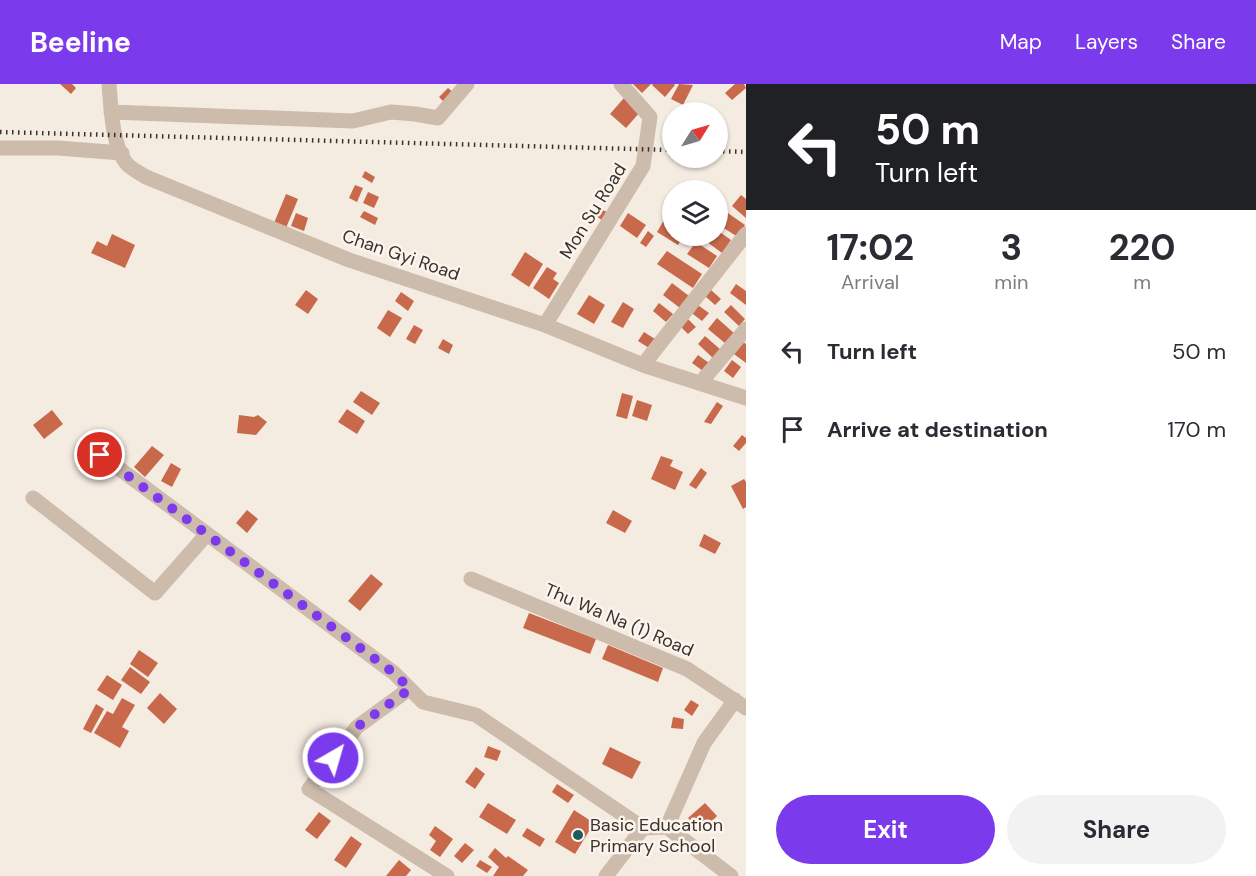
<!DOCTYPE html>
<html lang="en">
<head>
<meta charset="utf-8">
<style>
  :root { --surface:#fff; --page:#f2f2f3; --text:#2b2b33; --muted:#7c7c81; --accent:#7c3aed }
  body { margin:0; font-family:"DM Sans",sans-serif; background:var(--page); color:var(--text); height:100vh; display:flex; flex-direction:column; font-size:22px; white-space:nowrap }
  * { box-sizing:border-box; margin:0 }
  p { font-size:20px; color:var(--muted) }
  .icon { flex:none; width:33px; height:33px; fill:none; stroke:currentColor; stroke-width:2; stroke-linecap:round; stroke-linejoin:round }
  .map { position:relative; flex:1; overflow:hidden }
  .side { display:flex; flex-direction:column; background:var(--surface); width:510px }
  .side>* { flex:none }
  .hud { background:#202124; color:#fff; overflow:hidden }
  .needle { width:39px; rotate:53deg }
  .controls { position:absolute; left:662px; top:18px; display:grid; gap:12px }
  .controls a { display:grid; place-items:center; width:66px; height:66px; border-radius:50%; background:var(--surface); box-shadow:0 2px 4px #0004; font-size:30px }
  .pin { position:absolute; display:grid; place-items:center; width:51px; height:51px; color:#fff; margin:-26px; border:3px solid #fff; border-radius:50%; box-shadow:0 2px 6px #0007 }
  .me { position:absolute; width:66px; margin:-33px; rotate:38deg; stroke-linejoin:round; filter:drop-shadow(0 0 4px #0008) }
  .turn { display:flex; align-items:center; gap:21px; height:126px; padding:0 30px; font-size:27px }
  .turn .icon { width:78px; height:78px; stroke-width:2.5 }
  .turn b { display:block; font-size:42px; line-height:51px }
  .eta { display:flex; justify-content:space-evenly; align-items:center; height:102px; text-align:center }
  .eta b { font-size:36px; font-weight:700; line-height:42px }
  .cta { display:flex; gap:12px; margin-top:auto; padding:12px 30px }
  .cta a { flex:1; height:69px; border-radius:36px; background:var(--accent); color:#fff; font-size:24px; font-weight:700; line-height:69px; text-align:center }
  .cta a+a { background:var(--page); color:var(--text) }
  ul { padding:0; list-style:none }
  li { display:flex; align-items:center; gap:18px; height:78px; padding:0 30px }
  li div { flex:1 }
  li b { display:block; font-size:22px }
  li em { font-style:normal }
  header { display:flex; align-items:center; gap:36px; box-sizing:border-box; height:84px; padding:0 30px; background:var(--accent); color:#fff }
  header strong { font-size:28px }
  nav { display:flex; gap:33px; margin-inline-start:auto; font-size:21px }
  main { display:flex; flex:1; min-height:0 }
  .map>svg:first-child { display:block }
</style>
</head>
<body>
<header>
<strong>Beeline</strong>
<nav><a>Map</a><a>Layers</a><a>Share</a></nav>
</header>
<main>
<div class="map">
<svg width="746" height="792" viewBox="0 0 746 792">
  <rect width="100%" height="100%" fill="#f4ebe1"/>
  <path fill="#c8694b" d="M 60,0 L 72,0 L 76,4 L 71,10 Z
    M 633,0 L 651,0 L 642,9 Z
    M 653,0 L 674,0 L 675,1 L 665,13 L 652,1 Z
    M 679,0 L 693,1 L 683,21 L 671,15 Z
    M 735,0 L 744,0 L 746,4 L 732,16 L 725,9 Z
    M 448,4 L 454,9 L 445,19 L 439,13 Z
    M 624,14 L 640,28 L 626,44 L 610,30 Z
    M 365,87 L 375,93 L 372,99 L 362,93 Z
    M 355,101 L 363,104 L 357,118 L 349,114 Z
    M 368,108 L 379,113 L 374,124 L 363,119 Z
    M 286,110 L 298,115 L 286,144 L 274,139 Z
    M 741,111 L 746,115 L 746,134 L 732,122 Z
    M 598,122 L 609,130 L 603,137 L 592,129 Z
    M 364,127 L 378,134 L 375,141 L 360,133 Z
    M 725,127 L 745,141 L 738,153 L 717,140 Z
    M 296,129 L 308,134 L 304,147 L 291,142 Z
    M 628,129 L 646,141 L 637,154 L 620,142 Z
    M 664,136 L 672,141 L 672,152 L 683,152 L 678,161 L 657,148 Z
    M 717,146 L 731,156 L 722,169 L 703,155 L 706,152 L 717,152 Z
    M 648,147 L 654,152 L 646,163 L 640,159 Z
    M 112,150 L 135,161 L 125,184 L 91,169 L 97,157 L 107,162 Z
    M 696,158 L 717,172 L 709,184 L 687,170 Z
    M 667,167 L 702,190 L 693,204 L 657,180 Z
    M 525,168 L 543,180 L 529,203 L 511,191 Z
    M 547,183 L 557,189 L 553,195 L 559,199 L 549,215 L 533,204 Z
    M 672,199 L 689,212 L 680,224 L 663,211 Z
    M 736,200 L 746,207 L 746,221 L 730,209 Z
    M 306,206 L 318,215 L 308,230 L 295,221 Z
    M 711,206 L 721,215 L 715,221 L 705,212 Z
    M 401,208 L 414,217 L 408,227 L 395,217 Z
    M 589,211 L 605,221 L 594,240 L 577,230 Z
    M 623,218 L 634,225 L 623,244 L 611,238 Z
    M 659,219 L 673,230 L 666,238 L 653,227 Z
    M 695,219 L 709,229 L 702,237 L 689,227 Z
    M 731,221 L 745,235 L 739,242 L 724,228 Z
    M 388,226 L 402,234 L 390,253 L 377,244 Z
    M 686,233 L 696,243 L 688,250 L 679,241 Z
    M 717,234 L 735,250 L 726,260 L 708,245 Z
    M 414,241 L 423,246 L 415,260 L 406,255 Z
    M 644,248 L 655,255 L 649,264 L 638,257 Z
    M 705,252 L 721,266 L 714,275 L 698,260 Z
    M 443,255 L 453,261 L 449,270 L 438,264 Z
    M 743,258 L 746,260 L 746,279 L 734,270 Z
    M 698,271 L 709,279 L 703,287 L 692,279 Z
    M 732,276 L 741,283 L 733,294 L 724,287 Z
    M 361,307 L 380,319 L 372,331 L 353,318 Z
    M 622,309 L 633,312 L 627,335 L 616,332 Z
    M 637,316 L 652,321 L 647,337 L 632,332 Z
    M 717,318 L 723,322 L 711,340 L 704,338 Z
    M 347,325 L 365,337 L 357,350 L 338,338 Z
    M 52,326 L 63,340 L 44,355 L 33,341 Z
    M 239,331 L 254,333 L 258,331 L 267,338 L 256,351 L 237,349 Z
    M 742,351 L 746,354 L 746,359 L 739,367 L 733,362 Z
    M 152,362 L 164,371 L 145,393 L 134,383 Z
    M 661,372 L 673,376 L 670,382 L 683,388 L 675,406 L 651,395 Z
    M 171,379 L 181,385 L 172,403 L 161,397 Z
    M 701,384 L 707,389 L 696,405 L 689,401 Z
    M 744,395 L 746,398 L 746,423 L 743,425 L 731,402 Z
    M 247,426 L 258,435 L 247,449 L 236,439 Z
    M 613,426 L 632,437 L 625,449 L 606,439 Z
    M 704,450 L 721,459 L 715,470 L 699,462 Z
    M 371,490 L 383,500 L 360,527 L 348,517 Z
    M 529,529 L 596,555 L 590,570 L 523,544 Z
    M 608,561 L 663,584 L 658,598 L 602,575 Z
    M 139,566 L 158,579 L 148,593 L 130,580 Z
    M 130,583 L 150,598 L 141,610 L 121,596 Z
    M 107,591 L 122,601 L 113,616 L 97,606 Z
    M 160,609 L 177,625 L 164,640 L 147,624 Z
    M 122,614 L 135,621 L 122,643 L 129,647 L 120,664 L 94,649 L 107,627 L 113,630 Z
    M 691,616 L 699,621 L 692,632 L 684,626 Z
    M 96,620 L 104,625 L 91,649 L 83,645 Z
    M 673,633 L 684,635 L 683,645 L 671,644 Z
    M 488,662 L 501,667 L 497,677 L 484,673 Z
    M 610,663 L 641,678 L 632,695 L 602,680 Z
    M 476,683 L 485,690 L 475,705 L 465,698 Z
    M 557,700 L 574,711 L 568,719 L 552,708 Z
    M 488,719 L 516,736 L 507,750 L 479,733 Z
    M 705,719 L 717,732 L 701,748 L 688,734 Z
    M 574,726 L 594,739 L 575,770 L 555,758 Z
    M 319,728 L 331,737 L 317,755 L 305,746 Z
    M 435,742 L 453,755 L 440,773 L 430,766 L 436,757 L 429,751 Z
    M 527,744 L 545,755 L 540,763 L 522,752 Z
    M 351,752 L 362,760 L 346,784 L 334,776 Z
    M 465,759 L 474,766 L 462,779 L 454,772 Z
    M 495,764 L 506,774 L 508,772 L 528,786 L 523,792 L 493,792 L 499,783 L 488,773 Z
    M 399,776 L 411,786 L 406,792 L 386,792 Z
    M 480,776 L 492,783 L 487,789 L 476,782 Z"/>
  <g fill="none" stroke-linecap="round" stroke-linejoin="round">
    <path stroke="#cdbbac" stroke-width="15" d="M 109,0 C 111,23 112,61 126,79 C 131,85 140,89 146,93 L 349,176 L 545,241 L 643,281 L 746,314
      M 111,28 L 353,37 L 391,28 L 415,30 L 438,34 L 467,0
      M 0,64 L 58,64 L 122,69
      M 545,241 L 643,82 L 650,33 L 621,0
      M 643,281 L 746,150
      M 701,298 L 746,245
      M 101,371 L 394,589 L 423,618 L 476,631 L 643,744 L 667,743 L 731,792
      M 33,414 L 155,509 L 207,450
      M 471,495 L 687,585 L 746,624
      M 409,605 L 357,643 L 309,705 L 447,792
      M 667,743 L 704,659 L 735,616
      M 606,792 L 643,744"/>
    <path stroke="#3b302b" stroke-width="4.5" stroke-dasharray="1.5 4.5" stroke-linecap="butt" d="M 0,48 L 672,66
      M 717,67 L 746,68"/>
  </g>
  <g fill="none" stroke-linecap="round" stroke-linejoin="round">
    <path stroke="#7c3aed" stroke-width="10" stroke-dasharray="0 18" d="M 100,371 L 394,589 L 410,605 L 357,643 L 333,674"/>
  </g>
  <circle fill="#1f5a5e" stroke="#fbf5ee" stroke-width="2" cx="578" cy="751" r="6"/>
  <g text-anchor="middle" stroke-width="5" stroke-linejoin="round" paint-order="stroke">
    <g font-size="18" fill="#3b302b" stroke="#fbf5ee">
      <text transform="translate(593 127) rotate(-58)" y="6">Mon Su Road</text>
      <text transform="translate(401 171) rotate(19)" y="6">Chan Gyi Road</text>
      <text transform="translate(619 536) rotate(23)" y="6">Thu Wa Na (1) Road</text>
    </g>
    <g font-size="18" fill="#3b302b" stroke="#fbf5ee" text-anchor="start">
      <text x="590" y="747">Basic Education<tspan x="590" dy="21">Primary School</tspan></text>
    </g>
  </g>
</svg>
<div class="controls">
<a><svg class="needle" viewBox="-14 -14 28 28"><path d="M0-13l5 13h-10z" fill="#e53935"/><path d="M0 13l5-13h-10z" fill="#7c7c81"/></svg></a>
<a><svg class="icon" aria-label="layers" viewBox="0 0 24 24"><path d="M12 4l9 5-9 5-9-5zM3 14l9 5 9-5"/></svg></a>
</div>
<div class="pin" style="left:100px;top:371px;background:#d93025"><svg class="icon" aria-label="arrive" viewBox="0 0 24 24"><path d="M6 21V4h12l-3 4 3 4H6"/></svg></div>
<svg class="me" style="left:333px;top:674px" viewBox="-20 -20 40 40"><circle r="17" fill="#7c3aed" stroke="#fff" stroke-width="3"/><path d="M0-11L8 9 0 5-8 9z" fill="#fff"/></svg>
</div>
<section class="side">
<div class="hud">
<div class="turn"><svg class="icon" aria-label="left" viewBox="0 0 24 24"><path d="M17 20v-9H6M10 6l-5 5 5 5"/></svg><div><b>50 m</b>Turn left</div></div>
</div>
<div class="eta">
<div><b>17:02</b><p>Arrival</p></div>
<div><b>3</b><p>min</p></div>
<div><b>220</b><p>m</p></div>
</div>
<ul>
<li><svg class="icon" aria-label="left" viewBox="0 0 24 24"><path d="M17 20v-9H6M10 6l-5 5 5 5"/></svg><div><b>Turn left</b></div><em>50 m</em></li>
<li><svg class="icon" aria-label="arrive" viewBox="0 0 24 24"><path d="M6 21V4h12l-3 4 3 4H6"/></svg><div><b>Arrive at destination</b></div><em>170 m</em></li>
</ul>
<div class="cta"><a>Exit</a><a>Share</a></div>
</section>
</main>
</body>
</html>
